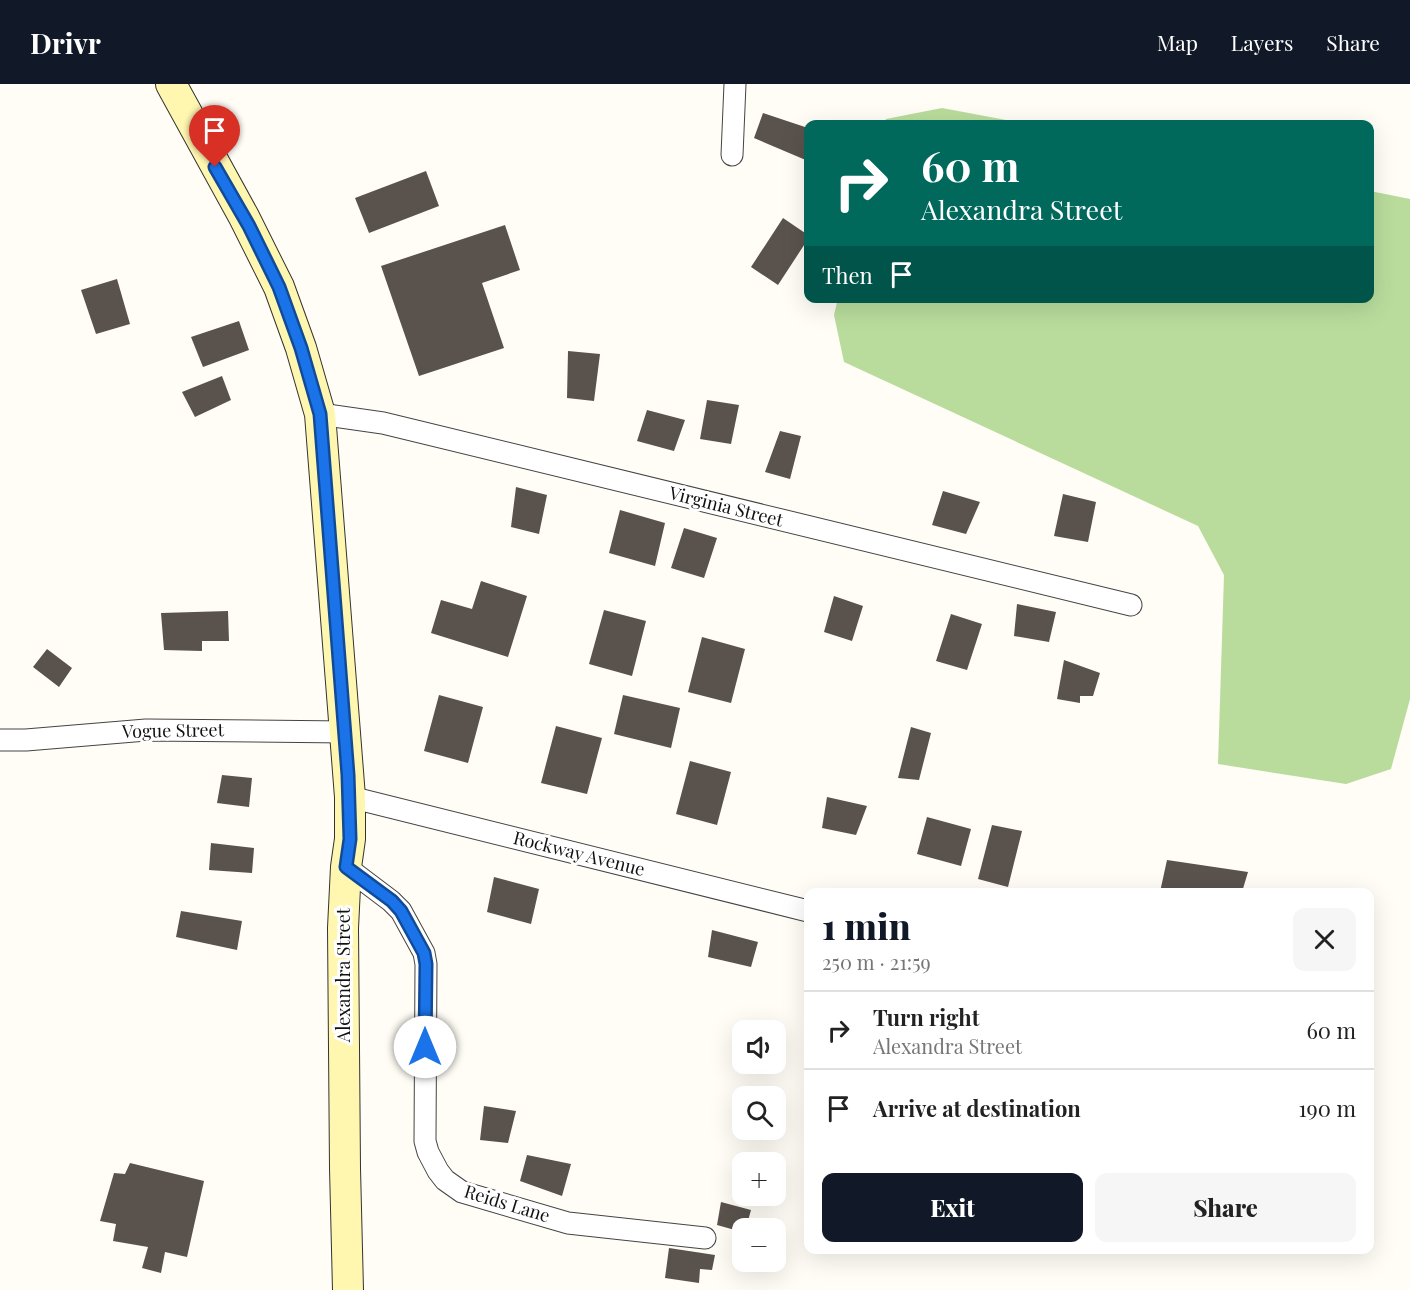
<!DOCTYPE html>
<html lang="en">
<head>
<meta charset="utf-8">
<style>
  :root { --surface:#fff; --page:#f6f6f6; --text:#222; --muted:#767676; --line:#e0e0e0; --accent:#111827 }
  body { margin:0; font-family:"Playfair Display",serif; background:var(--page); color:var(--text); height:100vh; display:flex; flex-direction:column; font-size:22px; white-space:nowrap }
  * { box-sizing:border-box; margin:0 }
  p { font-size:20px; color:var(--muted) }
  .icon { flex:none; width:33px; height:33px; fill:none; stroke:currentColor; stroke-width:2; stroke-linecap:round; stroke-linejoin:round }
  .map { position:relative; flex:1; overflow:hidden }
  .side { position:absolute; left:804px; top:804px; width:570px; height:366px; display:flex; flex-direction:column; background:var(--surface); border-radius:12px; box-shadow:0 6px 24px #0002 }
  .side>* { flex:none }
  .top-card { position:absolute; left:804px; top:36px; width:570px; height:183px; border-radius:12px; box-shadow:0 6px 24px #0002; background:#00695c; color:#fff; overflow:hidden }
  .buttons { position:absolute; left:732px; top:936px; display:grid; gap:12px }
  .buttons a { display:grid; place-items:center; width:54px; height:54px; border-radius:12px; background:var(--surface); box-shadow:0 6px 24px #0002; font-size:30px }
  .pin { position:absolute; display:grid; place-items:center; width:51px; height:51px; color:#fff; margin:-62px -26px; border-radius:50% 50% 50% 0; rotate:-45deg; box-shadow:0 0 6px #0007 }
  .pin .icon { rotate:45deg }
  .me { position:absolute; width:66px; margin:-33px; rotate:0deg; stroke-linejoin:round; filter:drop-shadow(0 0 4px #0008) }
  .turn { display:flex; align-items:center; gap:21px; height:126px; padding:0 18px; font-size:27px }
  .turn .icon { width:78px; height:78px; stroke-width:2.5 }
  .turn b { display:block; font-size:42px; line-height:51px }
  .then { display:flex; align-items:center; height:57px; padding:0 18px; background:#0003; gap:12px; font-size:22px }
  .round { display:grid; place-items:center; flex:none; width:63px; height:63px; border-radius:12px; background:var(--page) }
  .headline { display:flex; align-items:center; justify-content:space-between; height:102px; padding:0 18px }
  h1 { font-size:36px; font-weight:800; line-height:45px; color:var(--accent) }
  .button { display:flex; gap:12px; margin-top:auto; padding:12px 18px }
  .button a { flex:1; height:69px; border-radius:12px; background:var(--accent); color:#fff; font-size:24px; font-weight:800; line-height:69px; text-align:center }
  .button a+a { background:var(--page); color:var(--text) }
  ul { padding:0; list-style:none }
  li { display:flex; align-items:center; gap:18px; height:78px; padding:0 18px; border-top:2px solid var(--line) }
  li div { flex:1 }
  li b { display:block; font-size:22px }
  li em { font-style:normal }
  header { display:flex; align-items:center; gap:36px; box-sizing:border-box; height:84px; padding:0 30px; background:var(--accent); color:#fff }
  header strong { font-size:28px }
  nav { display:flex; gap:33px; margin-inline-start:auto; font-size:21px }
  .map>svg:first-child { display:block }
</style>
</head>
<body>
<header>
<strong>Drivr</strong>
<nav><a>Map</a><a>Layers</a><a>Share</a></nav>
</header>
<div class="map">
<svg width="1410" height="1206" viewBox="0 0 1410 1206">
  <rect width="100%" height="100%" fill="#fffdf5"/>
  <path fill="#b9dc9c" d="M 942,24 L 1028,40 L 885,40 L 886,35 Z
    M 1370,107 L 1410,115 L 1410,615 L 1391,685 L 1346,700 L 1218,680 L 1224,491 L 1198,442 L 844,278 L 834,231 L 838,214 L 1370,214 Z"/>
  <path fill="#5a524d" d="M 763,29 L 808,44 L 808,77 L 754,54 Z
    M 426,87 L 439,122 L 369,149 L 355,114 Z
    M 783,134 L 808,151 L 808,155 L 778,201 L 751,183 Z
    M 505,141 L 520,186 L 482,199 L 504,264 L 419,292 L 381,182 Z
    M 117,195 L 130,240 L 96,250 L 81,206 Z
    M 239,237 L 249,266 L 203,283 L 191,253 Z
    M 568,267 L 600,270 L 594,317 L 567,314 Z
    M 222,292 L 231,316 L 195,333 L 182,308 Z
    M 707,316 L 739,321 L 731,360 L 700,355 Z
    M 647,326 L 685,336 L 674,367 L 637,357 Z
    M 780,347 L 801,352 L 790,395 L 765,388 Z
    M 516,403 L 547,411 L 539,450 L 511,443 Z
    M 943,407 L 980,418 L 966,450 L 932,441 Z
    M 1063,410 L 1096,418 L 1088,458 L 1054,452 Z
    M 620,426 L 665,439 L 655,482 L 609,469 Z
    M 684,444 L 717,454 L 704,494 L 671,484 Z
    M 481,497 L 527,512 L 508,573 L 431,549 L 441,516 L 472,525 Z
    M 834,512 L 863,522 L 852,557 L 824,548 Z
    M 1017,520 L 1056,528 L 1049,558 L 1014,552 Z
    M 604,526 L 646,537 L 632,592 L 589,580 Z
    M 228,527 L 229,557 L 202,557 L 202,567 L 164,566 L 161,529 Z
    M 951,530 L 982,540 L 967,586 L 936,577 Z
    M 702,553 L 745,565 L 731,619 L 688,608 Z
    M 47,565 L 72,584 L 59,603 L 33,583 Z
    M 1064,576 L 1100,589 L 1093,612 L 1080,612 L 1080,619 L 1057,615 Z
    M 439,611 L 483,623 L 468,679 L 424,667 Z
    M 623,611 L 680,624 L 671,664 L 614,650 Z
    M 556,642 L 602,654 L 587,710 L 541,699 Z
    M 911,643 L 931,649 L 919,696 L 898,694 Z
    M 690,677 L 731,688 L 717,741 L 676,730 Z
    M 222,691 L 252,694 L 249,723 L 217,719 Z
    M 827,713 L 867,722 L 856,751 L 822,744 Z
    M 927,733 L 971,745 L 961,782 L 917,770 Z
    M 992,741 L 1022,747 L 1008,803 L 978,795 Z
    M 211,759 L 254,764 L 252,789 L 209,786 Z
    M 1167,776 L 1248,788 L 1242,808 L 1160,808 Z
    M 494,793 L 539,805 L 531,840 L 487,828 Z
    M 181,827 L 242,837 L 237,866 L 176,853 Z
    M 712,846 L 758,858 L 751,883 L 708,873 Z
    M 484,1022 L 516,1027 L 508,1059 L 480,1056 Z
    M 527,1071 L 571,1080 L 562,1112 L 520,1097 Z
    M 130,1079 L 204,1097 L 187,1173 L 165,1168 L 161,1189 L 142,1184 L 148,1163 L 113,1157 L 116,1140 L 100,1137 L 114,1089 L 125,1090 Z
    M 721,1118 L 751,1126 L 746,1144 L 742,1144 L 742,1148 L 717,1141 Z
    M 669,1164 L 715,1171 L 712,1186 L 700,1185 L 699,1199 L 665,1194 Z"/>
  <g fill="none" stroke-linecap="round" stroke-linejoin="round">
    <defs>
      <path id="street" d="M 732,71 L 735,0
        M 320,330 L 383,339 L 1131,521
        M 0,656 L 26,656 L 146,646 L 346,648
        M 350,713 L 808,827
        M 346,783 L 391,817 L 401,827 L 424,869 L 426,880 L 425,1057 L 428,1068 L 438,1087 L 445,1096 L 462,1108 L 568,1139 L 705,1154"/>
      <path id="secondary" d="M 171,0 L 244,133 L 279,203 L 301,264 L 320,330 L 350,713 L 350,755 L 346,783 L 343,844 L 345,1084 L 348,1206"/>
    </defs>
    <use href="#street" stroke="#444" stroke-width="23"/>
    <use href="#secondary" stroke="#333" stroke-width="32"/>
    <use href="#street" stroke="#fff" stroke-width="21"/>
    <use href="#secondary" stroke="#fff6b0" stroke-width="30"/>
  </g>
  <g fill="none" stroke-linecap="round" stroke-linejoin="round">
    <defs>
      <path id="route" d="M 215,83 L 249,142 L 279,203 L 301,264 L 320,330 L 348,691 L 350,755 L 346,783 L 392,817 L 401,827 L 424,869 L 426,880 L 425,963"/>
    </defs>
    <use href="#route" stroke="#114b97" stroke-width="15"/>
    <use href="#route" stroke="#1a73e8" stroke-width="10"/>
  </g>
  <g text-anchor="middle" stroke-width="6" stroke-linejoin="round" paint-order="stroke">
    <g font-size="18" fill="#111" stroke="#fff">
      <text transform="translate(726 423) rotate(14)" y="6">Virginia Street</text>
      <text transform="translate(173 647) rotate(-1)" y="6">Vogue Street</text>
      <text transform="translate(579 770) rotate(14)" y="6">Rockway Avenue</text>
      <text transform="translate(344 891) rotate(-90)" y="6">Alexandra Street</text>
      <text transform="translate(507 1120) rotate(17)" y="6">Reids Lane</text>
    </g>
  </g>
</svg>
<div class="buttons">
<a><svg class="icon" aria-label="sound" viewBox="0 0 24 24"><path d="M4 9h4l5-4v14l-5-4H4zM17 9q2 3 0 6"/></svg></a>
<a><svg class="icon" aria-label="search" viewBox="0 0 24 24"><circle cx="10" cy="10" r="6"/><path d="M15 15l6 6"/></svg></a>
<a>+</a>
<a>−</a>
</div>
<div class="pin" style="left:215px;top:83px;background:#d93025"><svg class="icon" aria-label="arrive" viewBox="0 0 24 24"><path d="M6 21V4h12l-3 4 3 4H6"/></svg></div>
<svg class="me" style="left:425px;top:963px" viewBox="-20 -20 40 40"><circle r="19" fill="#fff"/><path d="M0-13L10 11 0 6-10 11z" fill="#1a73e8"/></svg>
<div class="top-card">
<div class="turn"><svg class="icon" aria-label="right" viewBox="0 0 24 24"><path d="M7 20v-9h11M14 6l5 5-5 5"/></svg><div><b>60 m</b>Alexandra Street</div></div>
<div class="then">Then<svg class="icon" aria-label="arrive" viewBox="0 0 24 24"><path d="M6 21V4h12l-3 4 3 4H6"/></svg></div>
</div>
<section class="side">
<div class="headline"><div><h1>1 min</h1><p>250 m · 21:59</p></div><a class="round"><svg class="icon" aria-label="close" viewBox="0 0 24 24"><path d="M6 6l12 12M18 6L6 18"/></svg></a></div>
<ul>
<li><svg class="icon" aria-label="right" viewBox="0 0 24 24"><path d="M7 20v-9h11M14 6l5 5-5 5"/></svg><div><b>Turn right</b><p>Alexandra Street</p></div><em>60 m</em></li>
<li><svg class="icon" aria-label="arrive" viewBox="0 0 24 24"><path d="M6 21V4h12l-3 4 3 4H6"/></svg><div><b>Arrive at destination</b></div><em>190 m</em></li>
</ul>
<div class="button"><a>Exit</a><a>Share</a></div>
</section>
</div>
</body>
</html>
